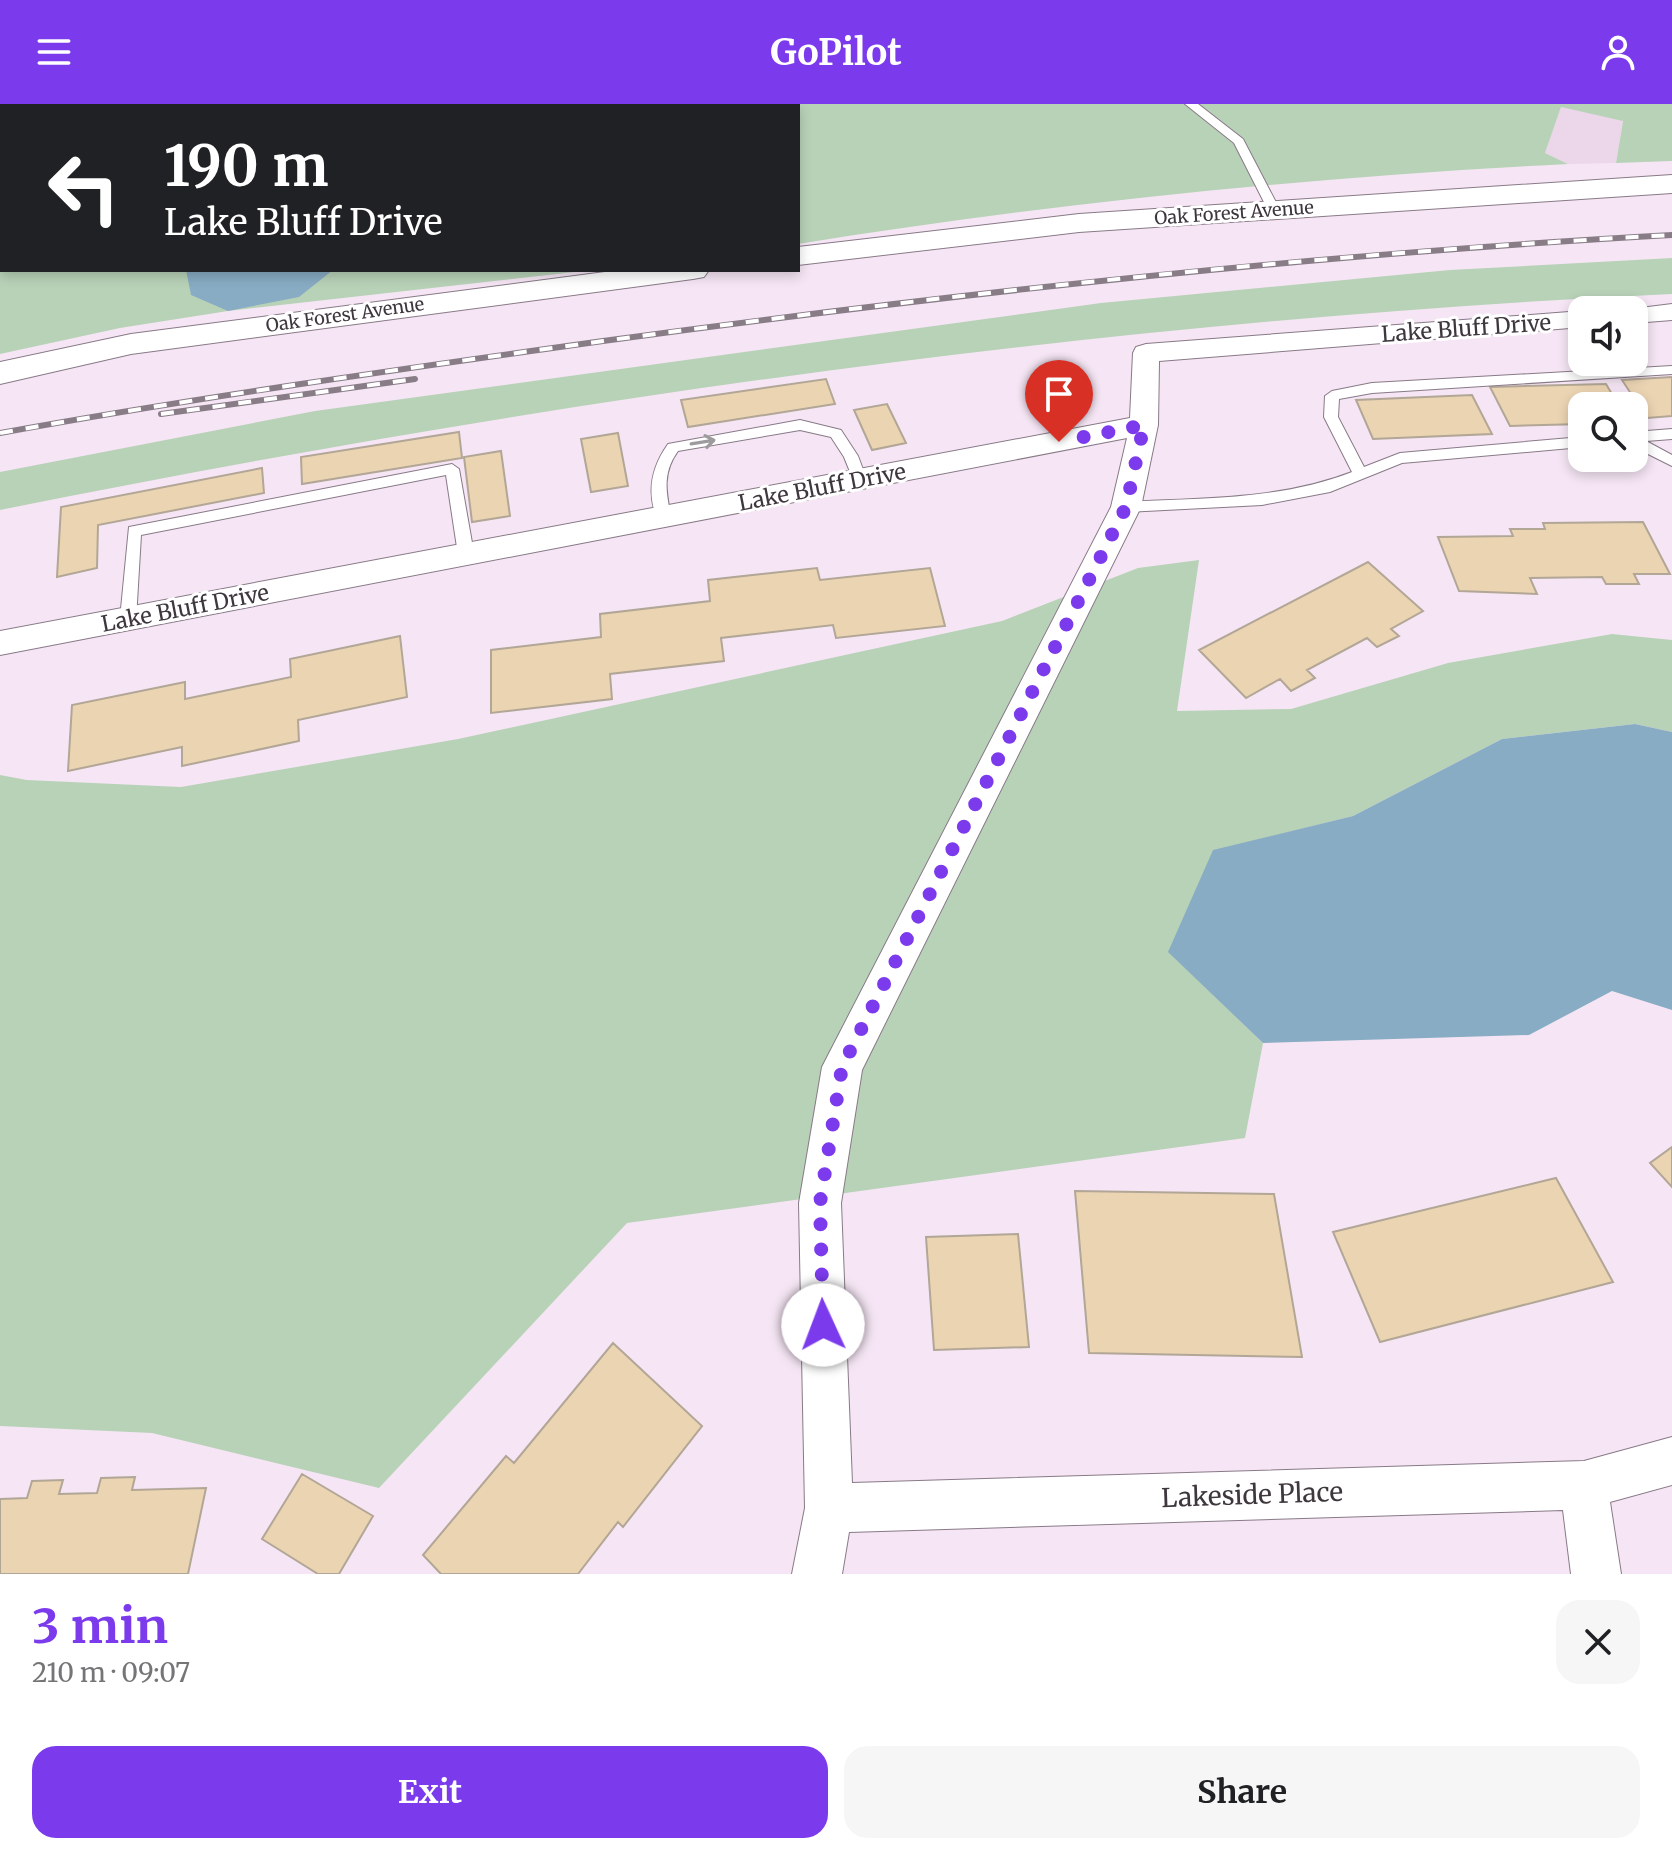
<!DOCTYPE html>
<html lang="en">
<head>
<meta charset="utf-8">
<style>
  :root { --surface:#fff; --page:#f6f6f6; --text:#202124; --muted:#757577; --accent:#7c3aed }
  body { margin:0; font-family:Merriweather,serif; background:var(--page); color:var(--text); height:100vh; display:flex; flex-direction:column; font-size:30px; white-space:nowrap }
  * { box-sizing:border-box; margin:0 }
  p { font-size:26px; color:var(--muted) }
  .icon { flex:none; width:44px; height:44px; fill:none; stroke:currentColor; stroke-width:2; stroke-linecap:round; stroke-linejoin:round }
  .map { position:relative; height:1470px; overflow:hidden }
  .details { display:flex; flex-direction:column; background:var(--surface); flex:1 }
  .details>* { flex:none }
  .top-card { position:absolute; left:0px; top:0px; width:800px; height:168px; box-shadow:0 4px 12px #0003; background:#202124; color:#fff; overflow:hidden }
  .buttons { position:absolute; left:1568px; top:192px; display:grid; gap:16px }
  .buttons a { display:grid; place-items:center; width:80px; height:80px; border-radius:16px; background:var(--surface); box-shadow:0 4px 12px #0003; font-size:40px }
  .pin { position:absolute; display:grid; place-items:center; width:68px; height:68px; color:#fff; margin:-82px -34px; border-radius:50% 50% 50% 0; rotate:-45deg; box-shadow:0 0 8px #0007 }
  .pin .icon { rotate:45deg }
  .me { position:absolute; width:88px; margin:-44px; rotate:358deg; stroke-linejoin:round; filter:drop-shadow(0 0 6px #0008) }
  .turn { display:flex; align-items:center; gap:28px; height:168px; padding:0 32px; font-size:36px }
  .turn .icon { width:104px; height:104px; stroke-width:2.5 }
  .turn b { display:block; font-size:56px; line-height:68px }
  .round { display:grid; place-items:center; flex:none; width:84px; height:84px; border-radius:24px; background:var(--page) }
  .headline { display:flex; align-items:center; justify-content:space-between; height:136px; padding:0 32px }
  h1 { font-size:48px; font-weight:700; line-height:60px; color:var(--accent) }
  .button { display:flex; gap:16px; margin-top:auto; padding:16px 32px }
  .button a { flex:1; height:92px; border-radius:24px; background:var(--accent); color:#fff; font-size:32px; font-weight:700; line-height:92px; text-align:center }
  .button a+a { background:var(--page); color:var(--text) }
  header { display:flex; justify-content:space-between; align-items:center; height:104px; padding:0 32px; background:var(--accent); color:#fff; font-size:36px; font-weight:700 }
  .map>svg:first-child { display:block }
</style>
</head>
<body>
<header><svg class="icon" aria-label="menu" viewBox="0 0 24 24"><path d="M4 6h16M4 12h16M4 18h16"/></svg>GoPilot<svg class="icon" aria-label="person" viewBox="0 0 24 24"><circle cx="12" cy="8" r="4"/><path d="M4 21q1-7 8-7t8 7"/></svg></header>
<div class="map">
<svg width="1672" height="1470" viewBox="0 0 1672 1470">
  <rect width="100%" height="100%" fill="#f6e6f5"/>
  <path fill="#ecd6ea" d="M 1561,3 L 1623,16 L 1616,59 L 1568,60 L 1545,49 Z"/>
  <path fill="#b8d2b8" d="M 0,0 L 1672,0 L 1672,57 L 1616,59 L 1623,17 L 1561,3 L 1545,49 L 1568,60 C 1310,73 1053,99 798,140 L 798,2 L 2,2 L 2,166 L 592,166 L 228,207 L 120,224 L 0,250 Z
    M 1672,154 L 1672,190 C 1111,216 551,295 0,406 L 0,368 L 315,307 L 1101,199 L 1450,166 Z
    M 1199,456 L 1177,607 L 1291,605 L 1448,559 L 1612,530 L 1672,536 L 1672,628 L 1635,620 L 1502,635 L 1353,712 L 1213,747 L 1169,848 L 1263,939 L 1245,1034 L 627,1119 L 379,1384 L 152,1329 L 0,1322 L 0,671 L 27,676 L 181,683 L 458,635 L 1002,517 L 1138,464 Z"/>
  <path fill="#88acc3" d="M 186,166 L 333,166 L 299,193 L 228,207 L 191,191 Z
    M 1635,620 L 1672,628 L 1672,906 L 1612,887 L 1529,931 L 1263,939 L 1168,848 L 1213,746 L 1353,712 L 1502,635 Z"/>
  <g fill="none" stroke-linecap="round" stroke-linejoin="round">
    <path fill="#88acc3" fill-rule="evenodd" d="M 0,36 L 2,36 L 2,40 L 0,40 Z"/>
  </g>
  <path fill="#ebd4b2" stroke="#b2a696" stroke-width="2" d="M 1672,273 L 1672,312 L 1647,314 L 1622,276 Z
    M 826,275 L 835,300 L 688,323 L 681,296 Z
    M 1606,280 L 1619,302 L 1582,302 L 1582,320 L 1510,322 L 1490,283 Z
    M 1472,291 L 1492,330 L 1373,335 L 1356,296 Z
    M 887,300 L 906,339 L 872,346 L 854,306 Z
    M 459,328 L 462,354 L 302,380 L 301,353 Z
    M 618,329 L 628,382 L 591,388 L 581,335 Z
    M 501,347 L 510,412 L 472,418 L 464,353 Z
    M 262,364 L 264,389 L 98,421 L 97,464 L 57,473 L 61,403 Z
    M 1643,418 L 1670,470 L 1634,470 L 1639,480 L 1606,480 L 1602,473 L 1530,474 L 1537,490 L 1459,487 L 1438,433 L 1513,432 L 1510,425 L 1545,425 L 1543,419 Z
    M 1368,458 L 1423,507 L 1391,525 L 1399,532 L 1377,543 L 1367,534 L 1307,566 L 1315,574 L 1291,587 L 1280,575 L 1246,594 L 1199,546 Z
    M 817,464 L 820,476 L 930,464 L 945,522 L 836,534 L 833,521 L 721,534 L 724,557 L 610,570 L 612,595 L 491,609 L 491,546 L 601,533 L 600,510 L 710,497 L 708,476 Z
    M 400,532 L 407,593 L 298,616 L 299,637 L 182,662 L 182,643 L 68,667 L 72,601 L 185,578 L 185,595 L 291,573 L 290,555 Z
    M 1672,1043 L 1672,1083 L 1650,1059 Z
    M 1556,1074 L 1613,1178 L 1380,1238 L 1333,1128 Z
    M 1075,1087 L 1274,1090 L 1302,1253 L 1089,1249 Z
    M 1018,1130 L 1029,1243 L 934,1246 L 926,1133 Z
    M 613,1239 L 702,1322 L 623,1423 L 618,1418 L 578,1470 L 441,1470 L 423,1451 L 506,1352 L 514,1359 Z
    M 302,1370 L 373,1412 L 339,1470 L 318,1470 L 262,1435 Z
    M 135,1373 L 132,1386 L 206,1384 L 188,1470 L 0,1470 L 0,1395 L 27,1394 L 32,1377 L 63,1376 L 59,1390 L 97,1389 L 101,1374 Z"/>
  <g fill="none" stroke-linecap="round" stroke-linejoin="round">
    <defs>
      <path id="service" d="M 1185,0 L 1198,0 L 1243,35 L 1280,106 L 1278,109 L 1268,106 L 1234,39 Z
        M 1672,262 L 1672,270 L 1372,289 L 1339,295 L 1338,313 L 1364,363 L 1400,349 L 1582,333 L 1582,343 L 1402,359 L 1330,388 L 1262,401 L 1126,408 L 1119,403 L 1126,398 C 1202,394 1280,396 1352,368 L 1324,313 L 1325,292 L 1332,287 L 1372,279 Z
        M 800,316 L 841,326 L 858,352 L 867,376 L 865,380 L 855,380 L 844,353 L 831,333 L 800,326 L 678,347 C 662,369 666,388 671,413 L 663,418 L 658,417 C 646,389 651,364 668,340 Z
        M 1672,325 L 1672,335 L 1646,337 L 1672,351 L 1672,362 L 1634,343 L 1634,328 Z
        M 452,360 L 459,365 L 474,450 L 471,454 L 466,456 L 458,450 L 446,371 L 141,431 L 136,515 L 128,521 L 120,515 L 129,423 Z"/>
      <path id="minor" d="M 1672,200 L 1672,216 L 1634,219 L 1634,206 L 1624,206 Z
        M 1582,207 L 1582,223 L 1159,257 L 1158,321 L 1141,403 L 862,966 L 841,1099 L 852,1379 L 1584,1357 L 1672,1333 L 1672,1381 L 1610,1398 L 1621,1470 L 1571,1470 L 1563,1406 L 849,1428 L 842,1470 L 792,1470 L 805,1404 L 799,1099 L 822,963 L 1111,403 L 1127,334 L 0,551 L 0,527 L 1130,314 L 1133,249 L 1136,243 L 1146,240 Z"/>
      <path id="tertiary" d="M 1672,71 L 1672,89 L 1079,128 L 798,161 L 798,143 L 1079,110 Z
        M 620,166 L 709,166 L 704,173 L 693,175 L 131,250 L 0,280 L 0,258 L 131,230 Z"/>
    </defs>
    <use href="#service" stroke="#887a87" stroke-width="2"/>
    <use href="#minor" stroke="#887a87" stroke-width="2"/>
    <use href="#tertiary" stroke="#887a87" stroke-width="2"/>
    <use href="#service" fill="#fff" fill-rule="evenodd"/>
    <use href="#minor" fill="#fff" fill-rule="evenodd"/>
    <use href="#tertiary" fill="#fff" fill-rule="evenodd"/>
    <defs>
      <path id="rail" d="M 161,310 L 415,275
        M 0,329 C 200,293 401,265 603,237 C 958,189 1314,150 1672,131"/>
    </defs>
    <use href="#rail" stroke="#887d87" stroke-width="6"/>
    <use href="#rail" stroke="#fff" stroke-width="4" stroke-dasharray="13" stroke-linecap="butt"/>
  </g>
  <defs><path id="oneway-shaft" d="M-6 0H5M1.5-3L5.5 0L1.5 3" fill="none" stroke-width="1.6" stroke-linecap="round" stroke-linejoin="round" transform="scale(2)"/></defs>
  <use stroke="#9e9b9e" href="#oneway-shaft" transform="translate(703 338) rotate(-9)"/>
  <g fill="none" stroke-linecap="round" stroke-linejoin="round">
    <path stroke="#7c3aed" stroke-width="14" stroke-dasharray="0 25.2" d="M 823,1221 L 820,1099 L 842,963 L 1126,403 L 1144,321 L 1059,338"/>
  </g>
  <g text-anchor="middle" stroke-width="6" stroke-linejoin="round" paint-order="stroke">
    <g font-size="18" fill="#3e373d" stroke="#fff">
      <text transform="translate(1234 109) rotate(-4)" y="6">Oak Forest Avenue</text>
      <text transform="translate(345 211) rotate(-8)" y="6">Oak Forest Avenue</text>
    </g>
    <g font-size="22" fill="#3e373d" stroke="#fff">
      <text transform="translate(1466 224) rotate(-4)" y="8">Lake Bluff Drive</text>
      <text transform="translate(822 383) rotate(-11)" y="8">Lake Bluff Drive</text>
      <text transform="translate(185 504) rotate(-11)" y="8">Lake Bluff Drive</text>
    </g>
    <g font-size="26" fill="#3e373d" stroke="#fff">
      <text transform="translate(1252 1391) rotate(-2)" y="9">Lakeside Place</text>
    </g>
  </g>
</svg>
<div class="buttons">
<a><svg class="icon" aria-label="sound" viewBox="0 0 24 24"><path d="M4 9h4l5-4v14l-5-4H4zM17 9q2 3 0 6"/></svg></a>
<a><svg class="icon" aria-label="search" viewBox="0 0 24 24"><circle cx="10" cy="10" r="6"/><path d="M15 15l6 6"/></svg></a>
</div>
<div class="pin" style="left:1059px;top:338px;background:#d93025"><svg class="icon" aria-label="arrive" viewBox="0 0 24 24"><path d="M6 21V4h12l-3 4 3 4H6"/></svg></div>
<svg class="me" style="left:823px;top:1221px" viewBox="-20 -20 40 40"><circle r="19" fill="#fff"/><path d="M0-13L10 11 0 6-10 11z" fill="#7c3aed"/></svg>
<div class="top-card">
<div class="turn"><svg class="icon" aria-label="left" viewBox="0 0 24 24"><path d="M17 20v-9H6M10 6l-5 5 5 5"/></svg><div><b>190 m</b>Lake Bluff Drive</div></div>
</div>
</div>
<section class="details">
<div class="headline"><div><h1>3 min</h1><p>210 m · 09:07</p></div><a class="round"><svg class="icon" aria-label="close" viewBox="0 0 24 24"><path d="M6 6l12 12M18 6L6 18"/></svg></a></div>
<div class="button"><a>Exit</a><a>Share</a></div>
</section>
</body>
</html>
